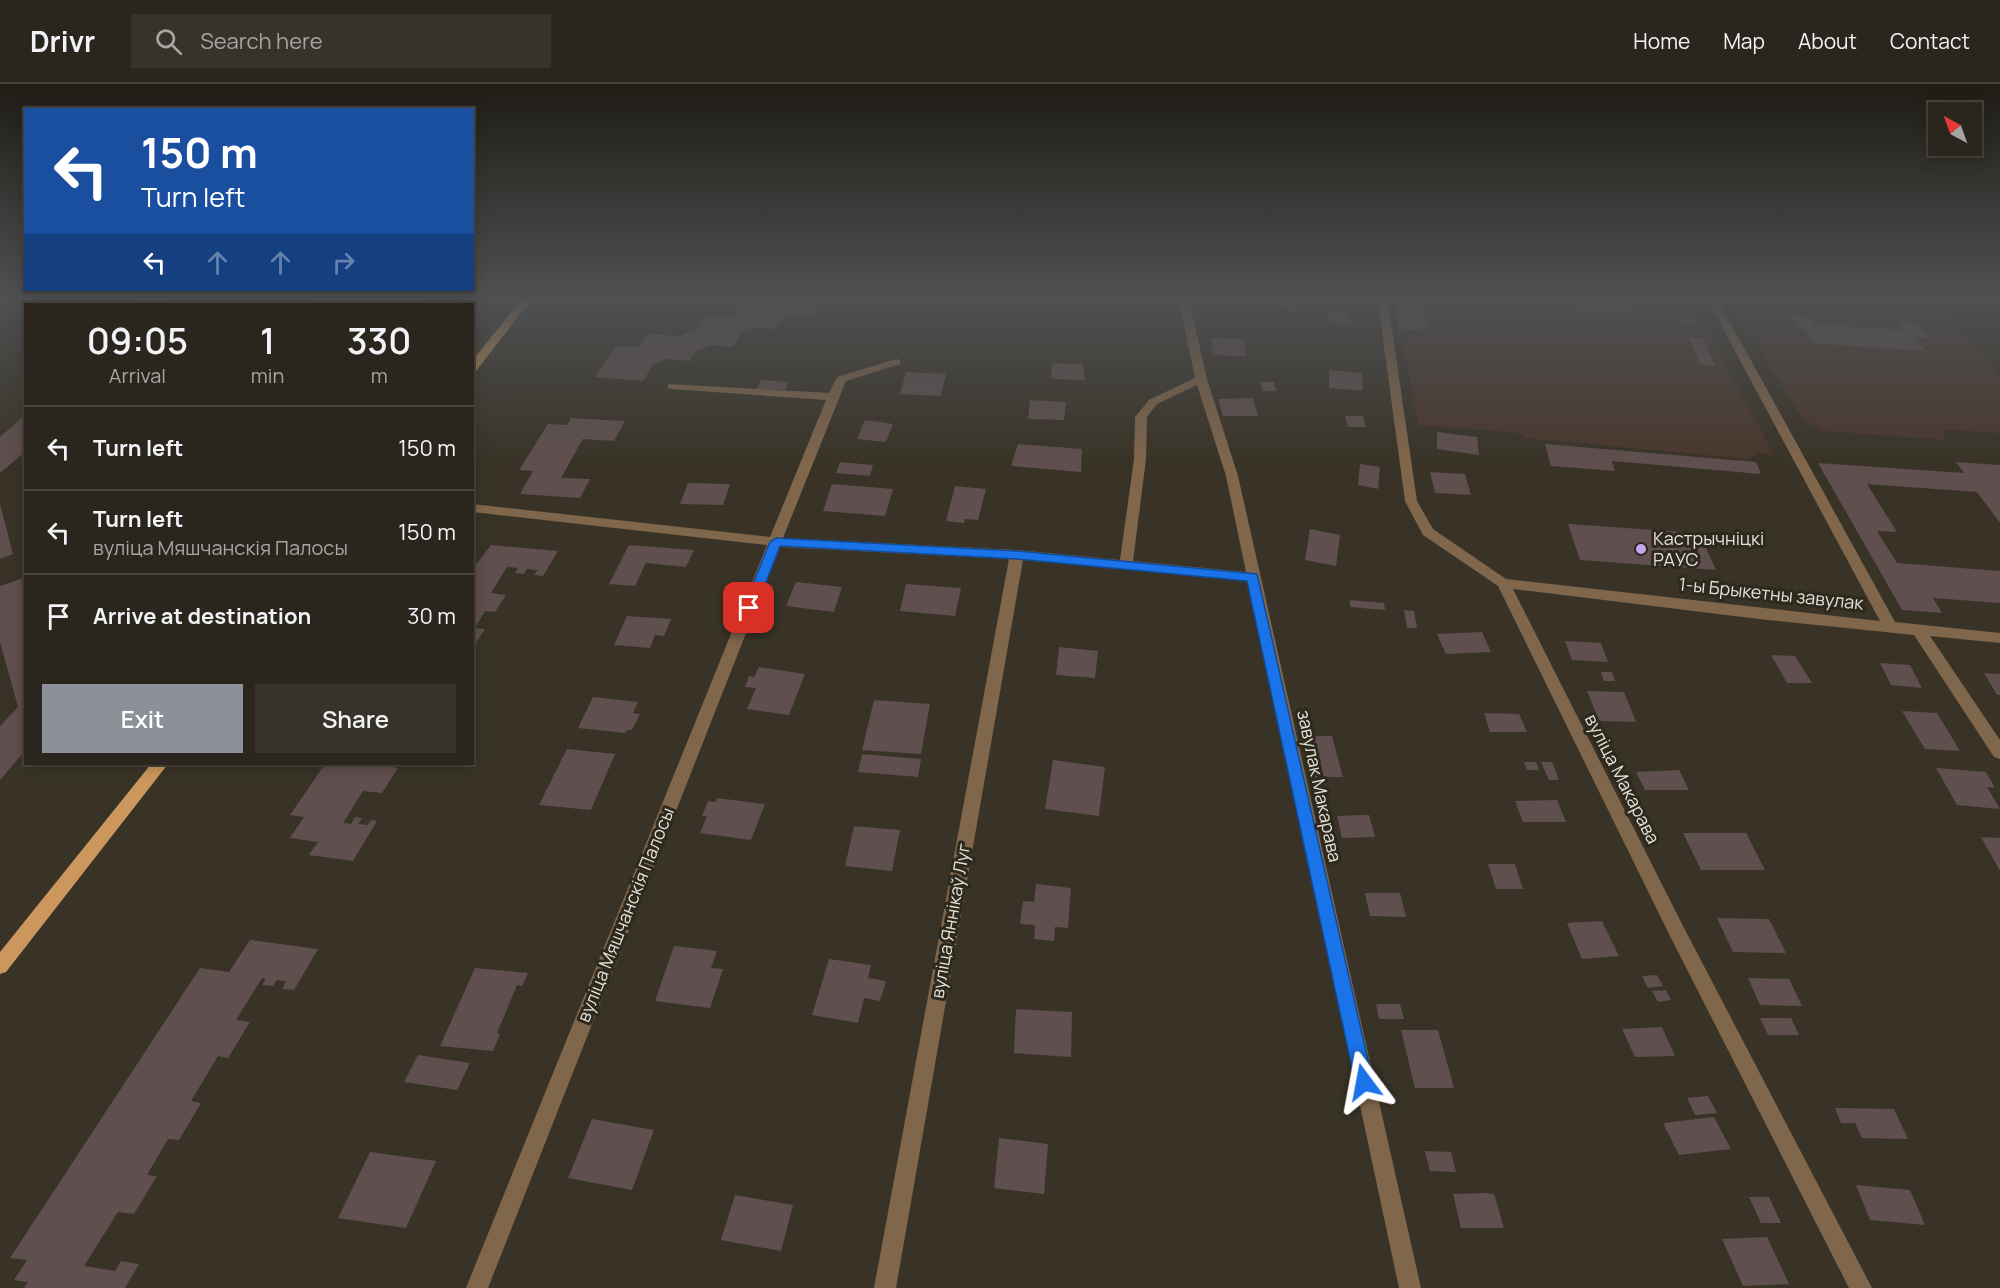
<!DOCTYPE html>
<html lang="en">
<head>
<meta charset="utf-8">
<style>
  :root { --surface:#2b261d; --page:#37322a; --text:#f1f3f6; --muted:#a6a5a4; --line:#47433b; --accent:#8c9099 }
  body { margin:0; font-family:Manrope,sans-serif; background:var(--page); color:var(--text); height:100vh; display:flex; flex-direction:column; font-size:22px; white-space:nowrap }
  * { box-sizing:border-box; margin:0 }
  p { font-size:20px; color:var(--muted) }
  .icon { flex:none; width:33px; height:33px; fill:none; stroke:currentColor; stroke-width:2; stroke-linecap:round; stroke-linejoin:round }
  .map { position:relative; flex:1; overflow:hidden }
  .panel { position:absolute; left:24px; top:219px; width:450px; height:462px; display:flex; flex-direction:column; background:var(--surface); border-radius:0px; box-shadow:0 3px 15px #0003,0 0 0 2px var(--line) }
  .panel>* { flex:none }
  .top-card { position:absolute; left:24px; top:24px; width:450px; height:183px; border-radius:0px; box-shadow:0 3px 15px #0003,0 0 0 2px var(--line); background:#1a4fa0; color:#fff; overflow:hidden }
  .needle { width:39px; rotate:319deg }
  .buttons { position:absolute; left:1928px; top:18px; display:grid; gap:12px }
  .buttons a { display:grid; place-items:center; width:54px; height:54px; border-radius:0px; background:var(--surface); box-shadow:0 3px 15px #0003,0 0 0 2px var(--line); font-size:30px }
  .pin { position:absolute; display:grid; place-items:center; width:51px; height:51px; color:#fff; margin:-26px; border-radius:12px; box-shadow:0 3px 9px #0006 }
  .me { position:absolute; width:66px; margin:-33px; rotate:347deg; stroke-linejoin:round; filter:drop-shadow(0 0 4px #0008) }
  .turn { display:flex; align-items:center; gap:21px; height:126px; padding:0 18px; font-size:27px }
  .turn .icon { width:78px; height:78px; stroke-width:2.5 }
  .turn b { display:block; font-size:42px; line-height:51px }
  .lanes { display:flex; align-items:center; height:57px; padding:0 18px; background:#0003; justify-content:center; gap:30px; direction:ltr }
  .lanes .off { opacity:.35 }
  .eta { display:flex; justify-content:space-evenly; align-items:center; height:102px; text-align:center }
  .eta b { font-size:36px; font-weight:600; line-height:42px }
  .button { display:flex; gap:12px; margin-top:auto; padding:12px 18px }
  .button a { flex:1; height:69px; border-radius:0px; background:var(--accent); color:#fff; font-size:24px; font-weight:600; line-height:69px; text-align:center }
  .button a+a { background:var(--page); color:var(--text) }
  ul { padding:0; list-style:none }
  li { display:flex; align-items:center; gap:18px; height:84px; padding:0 18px; border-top:2px solid var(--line) }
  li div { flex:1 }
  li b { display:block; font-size:22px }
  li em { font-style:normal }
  header { display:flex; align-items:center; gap:36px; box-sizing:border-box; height:84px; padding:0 30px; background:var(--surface); border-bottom:2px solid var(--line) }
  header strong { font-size:28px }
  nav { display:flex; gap:33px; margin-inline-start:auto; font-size:21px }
  .search { width:420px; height:54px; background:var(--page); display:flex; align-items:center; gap:15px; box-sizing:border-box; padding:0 21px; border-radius:0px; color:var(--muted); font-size:22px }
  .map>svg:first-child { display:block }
</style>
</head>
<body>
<header>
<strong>Drivr</strong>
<div class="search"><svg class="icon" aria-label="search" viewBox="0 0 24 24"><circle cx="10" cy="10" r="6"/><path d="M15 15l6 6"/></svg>Search here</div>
<nav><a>Home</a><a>Map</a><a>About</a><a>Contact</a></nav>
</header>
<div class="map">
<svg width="2000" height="1204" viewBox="0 0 2000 1204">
  <rect width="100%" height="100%" fill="#393327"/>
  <path fill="#49372d" d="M 0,211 L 37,211 L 0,235 Z
    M 1393,211 L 1688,211 L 1774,371 L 1757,369 L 1750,375 L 1524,354 L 1520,349 L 1419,341 Z
    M 1724,211 L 1942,223 L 2000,292 L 2000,349 L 1942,345 L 1946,356 L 1823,347 L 1803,336 Z"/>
  <path fill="#5f4f4e" d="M 140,211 L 175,211 L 163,220 L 128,220 Z
    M 320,211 L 434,211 L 423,216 L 423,220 L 310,220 Z
    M 784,211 L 861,211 L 858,216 L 837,215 L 820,222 L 815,232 L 794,230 L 780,236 L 775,245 L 753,243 L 741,248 L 733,263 L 711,261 L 696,267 L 690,277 L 667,275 L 653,281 L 643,297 L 595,293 L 616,262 L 638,263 L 647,250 L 680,252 L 698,245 L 707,231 L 731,233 L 738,221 L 762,223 L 782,215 Z
    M 901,211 L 939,211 L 936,217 L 899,215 Z
    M 1276,211 L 1300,212 L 1298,227 L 1274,224 Z
    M 1393,211 L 1628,211 L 1636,230 L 1525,222 L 1527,226 L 1492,224 L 1491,220 L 1420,215 L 1427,247 L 1399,245 Z
    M 1328,227 L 1350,229 L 1351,240 L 1328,238 Z
    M 1788,230 L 1808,231 L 1814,240 L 1903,246 L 1897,237 L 1918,238 L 1930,254 L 1915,253 L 1925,267 L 1813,259 L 1804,245 L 1797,244 Z
    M 1680,234 L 1696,235 L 1699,242 L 1683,240 Z
    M 1688,253 L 1703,254 L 1716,282 L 1700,280 Z
    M 1211,254 L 1243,255 L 1246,272 L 1213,271 Z
    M 1052,279 L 1083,280 L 1085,296 L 1051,295 Z
    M 1329,286 L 1362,289 L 1363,307 L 1329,304 Z
    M 906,288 L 946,290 L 941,312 L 900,310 Z
    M 761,296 L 788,298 L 785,306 L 757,305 Z
    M 1261,298 L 1274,298 L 1276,307 L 1262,307 Z
    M 1253,314 L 1258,332 L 1223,332 L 1218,315 Z
    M 1030,316 L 1066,318 L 1064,336 L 1028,335 Z
    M 26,330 L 26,367 L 0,389 L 0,353 Z
    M 1345,332 L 1363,332 L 1366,343 L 1348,343 Z
    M 571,334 L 625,337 L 614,357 L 583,355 L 561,394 L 590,395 L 580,414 L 520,410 L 533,387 L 519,386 L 548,340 L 567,341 Z
    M 865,336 L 893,340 L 886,358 L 857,355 Z
    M 1437,348 L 1477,353 L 1479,371 L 1437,365 Z
    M 1018,360 L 1082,365 L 1081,388 L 1011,382 Z
    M 1545,360 L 1756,378 L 1761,390 L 1612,377 L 1615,387 L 1551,382 Z
    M 840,378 L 873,381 L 870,392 L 836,389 Z
    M 1956,378 L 2000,381 L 2000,439 L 1977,408 L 1867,400 L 1897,448 L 1877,447 L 1897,479 L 2000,487 L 2000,519 L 1933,514 L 1942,529 L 1902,526 L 1818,379 L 1964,389 Z
    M 1360,380 L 1380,383 L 1378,405 L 1358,401 Z
    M 1430,388 L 1465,390 L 1471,411 L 1435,409 Z
    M 688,399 L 730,400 L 723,421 L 680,420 Z
    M 832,400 L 893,405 L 885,432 L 823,427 Z
    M 955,402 L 986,405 L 978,436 L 965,435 L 964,439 L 946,437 Z
    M 0,420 L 13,470 L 0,475 Z
    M 1568,440 L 1699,449 L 1716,486 L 1580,476 Z
    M 1310,445 L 1340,451 L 1336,482 L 1305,476 Z
    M 491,461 L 558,467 L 543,492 L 534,491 L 538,486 L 527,485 L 524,490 L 515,489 L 518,484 L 507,483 L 491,509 L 506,511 L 495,528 L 485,527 L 475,544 L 485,545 L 472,565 L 472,486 Z
    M 629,461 L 694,466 L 686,483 L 646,479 L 635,502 L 609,500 Z
    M 26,493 L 26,666 L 0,696 L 0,642 L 18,623 L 0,558 L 0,502 Z
    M 796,498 L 842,503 L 834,528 L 786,522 Z
    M 906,500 L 961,504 L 955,532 L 900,527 Z
    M 1350,516 L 1384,519 L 1385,526 L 1350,523 Z
    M 1404,526 L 1414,527 L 1417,544 L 1407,544 Z
    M 627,532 L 671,535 L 664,552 L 655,551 L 650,564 L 614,561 Z
    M 1482,548 L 1491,568 L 1446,570 L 1437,550 Z
    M 1565,557 L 1601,559 L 1608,578 L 1572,576 Z
    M 1059,563 L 1098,567 L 1095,594 L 1056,591 Z
    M 1771,571 L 1795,572 L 1812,599 L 1787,599 Z
    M 1880,579 L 1910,581 L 1922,604 L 1891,601 Z
    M 759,583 L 805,590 L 789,631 L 747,625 L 756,604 L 745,603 L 749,592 L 754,593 Z
    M 1601,588 L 1612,588 L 1615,597 L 1604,597 Z
    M 1984,589 L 2000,590 L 2000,611 L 1997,611 Z
    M 1587,607 L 1624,608 L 1636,638 L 1599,637 Z
    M 593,613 L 638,618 L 633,629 L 640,630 L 632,646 L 627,646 L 625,649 L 578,644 Z
    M 874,616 L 930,620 L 921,670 L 862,666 Z
    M 1902,627 L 1937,629 L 1960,667 L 1925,665 Z
    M 1484,629 L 1519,630 L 1527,648 L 1490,648 Z
    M 1300,652 L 1332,652 L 1343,693 L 1309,693 Z
    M 567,665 L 615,670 L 591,726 L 539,721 Z
    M 862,670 L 921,675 L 918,693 L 858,688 Z
    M 1053,676 L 1105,683 L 1099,732 L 1045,725 Z
    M 1524,678 L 1536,678 L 1539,686 L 1527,686 Z
    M 1541,678 L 1552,678 L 1559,696 L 1549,696 Z
    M 325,680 L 389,680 L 387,682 L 398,684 L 382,709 L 363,707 L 343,739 L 351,740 L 355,733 L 362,734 L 358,740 L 368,741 L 371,736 L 377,737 L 353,777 L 309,771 L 318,758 L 290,754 L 304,733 L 290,731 Z
    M 1936,684 L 1986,688 L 1995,704 L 1987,703 L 2000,725 L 1957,721 Z
    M 1679,686 L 1689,706 L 1645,706 L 1636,688 Z
    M 717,714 L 765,720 L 751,756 L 700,749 L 707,732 L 702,732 L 708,717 L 716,718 Z
    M 1557,716 L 1566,738 L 1523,738 L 1515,717 Z
    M 1363,731 L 1369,731 L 1375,753 L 1342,754 L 1337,732 Z
    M 854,742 L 900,746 L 892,787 L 845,782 Z
    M 1683,749 L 1746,749 L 1765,786 L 1701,786 Z
    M 1981,753 L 2000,754 L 2000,787 Z
    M 1488,780 L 1515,780 L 1523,805 L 1496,805 Z
    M 1036,800 L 1071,804 L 1068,844 L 1055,843 L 1054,857 L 1034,855 L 1035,841 L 1020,840 L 1023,817 L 1034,818 Z
    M 1365,809 L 1400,809 L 1406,833 L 1370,832 Z
    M 1717,834 L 1769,835 L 1786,869 L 1733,868 Z
    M 1602,837 L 1619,872 L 1582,875 L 1567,839 Z
    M 250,856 L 318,865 L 294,906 L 282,905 L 286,897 L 277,896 L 273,902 L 262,901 L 266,895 L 262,894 L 236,936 L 250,938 L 228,974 L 218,972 L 191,1017 L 201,1019 L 179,1056 L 168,1055 L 147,1091 L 157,1092 L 134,1130 L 118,1128 L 84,1182 L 115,1187 L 121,1177 L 139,1180 L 125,1204 L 24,1204 L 28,1198 L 14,1196 L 27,1176 L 10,1174 L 200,884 L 229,888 Z
    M 674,862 L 717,867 L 711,884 L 723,885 L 710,924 L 655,917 Z
    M 829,875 L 871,881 L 868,894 L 886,897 L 880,917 L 864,914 L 858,939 L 812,931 Z
    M 475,884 L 528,889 L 522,902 L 517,901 L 497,949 L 500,950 L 493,967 L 440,962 Z
    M 1657,891 L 1663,902 L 1648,904 L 1642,892 Z
    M 1748,894 L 1789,895 L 1802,922 L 1760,921 Z
    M 1666,906 L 1671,916 L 1658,918 L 1652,907 Z
    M 1376,920 L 1400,920 L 1404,935 L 1379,935 Z
    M 1016,925 L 1072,928 L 1071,973 L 1014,969 Z
    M 1760,934 L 1791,934 L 1799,951 L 1768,951 Z
    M 1662,943 L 1675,972 L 1635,973 L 1622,945 Z
    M 1401,946 L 1438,946 L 1454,1004 L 1415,1004 Z
    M 418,971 L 470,979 L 457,1006 L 404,998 Z
    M 1708,1012 L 1717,1029 L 1695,1031 L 1687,1014 Z
    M 1835,1024 L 1894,1025 L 1908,1055 L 1862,1054 L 1855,1039 L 1841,1039 Z
    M 1714,1033 L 1731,1065 L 1679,1071 L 1663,1039 Z
    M 592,1035 L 654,1046 L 632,1106 L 568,1094 Z
    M 999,1054 L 1048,1060 L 1044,1110 L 994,1104 Z
    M 1425,1067 L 1451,1068 L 1456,1088 L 1430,1087 Z
    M 370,1068 L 436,1077 L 406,1144 L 338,1134 Z
    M 1856,1101 L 1910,1106 L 1925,1141 L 1870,1136 Z
    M 1487,1109 L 1494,1110 L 1504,1144 L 1461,1144 L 1453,1110 Z
    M 735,1111 L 793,1121 L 781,1167 L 721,1156 Z
    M 1749,1113 L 1769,1113 L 1781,1139 L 1761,1139 Z
    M 1767,1153 L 1789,1200 L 1743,1202 L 1722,1155 Z"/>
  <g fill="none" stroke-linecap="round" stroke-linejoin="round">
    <path fill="#80664b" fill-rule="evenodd" d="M 1178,211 L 1188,211 L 1207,295 L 1238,392 L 1421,1204 L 1399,1204 L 1248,497 L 1023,476 L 896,1204 L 874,1204 L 1009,475 L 780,463 L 488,1204 L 466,1204 L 767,461 L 472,428 L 472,420 L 770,453 L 826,316 L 672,305 L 668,304 L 668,300 L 829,309 L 837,293 L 896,275 L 900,276 L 900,280 L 846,297 L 783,454 L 1017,466 L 1120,476 L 1134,375 L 1135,333 L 1149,316 L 1195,294 ZM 1197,301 L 1226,392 L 1246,488 L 1133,477 L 1146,375 L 1147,333 L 1157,320 Z
      M 1377,211 L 1387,211 L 1417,417 L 1433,445 L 1506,495 L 1880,537 L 1705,211 L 1715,211 L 1895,538 L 2000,549 L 2000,559 L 1930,552 L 2000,656 L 2000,675 L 1994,673 L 1914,551 L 1759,535 L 1513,505 L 1682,840 L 1872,1204 L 1849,1204 L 1670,852 L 1498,502 L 1423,451 L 1405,417 Z"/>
    <path fill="#cc975c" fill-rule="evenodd" d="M 525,211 L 535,211 L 476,287 L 472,288 L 472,277 Z
      M 151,680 L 168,680 L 6,888 L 0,890 L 0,868 Z"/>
  </g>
  <linearGradient id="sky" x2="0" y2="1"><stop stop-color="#1f1c15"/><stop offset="0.56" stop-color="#4e5052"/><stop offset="1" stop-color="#4e5052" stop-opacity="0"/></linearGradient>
  <rect width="2000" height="379" fill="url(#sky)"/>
  <path fill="#1a73e8" stroke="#114b97" stroke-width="1.5" d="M 776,454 L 1017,467 L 1257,490 L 1373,998 L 1370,1004 L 1364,1006 L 1358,1004 L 1355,998 L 1247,497 L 1017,475 L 780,462 L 756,524 L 754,527 L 745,527 L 743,524 L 770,458 Z"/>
  <circle fill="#c5a6f0" stroke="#2e291d" stroke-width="2" cx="1641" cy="465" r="6"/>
  <g text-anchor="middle" stroke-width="6" stroke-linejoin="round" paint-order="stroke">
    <g font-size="18" fill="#e4e1d9" stroke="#2e291d" text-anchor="start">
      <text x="1653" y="461">Кастрычніцкі<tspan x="1653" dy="21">РАУС</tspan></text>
    </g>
    <g font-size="18" fill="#e4e1d9" stroke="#2e291d">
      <text transform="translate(1771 510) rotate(6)" y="6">1-ы Брыкетны завулак</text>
      <text transform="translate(1622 695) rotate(63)" y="6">вуліца Макарава</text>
      <text transform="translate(1319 702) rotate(78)" y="6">завулак Макарава</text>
      <text transform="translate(626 831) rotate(-68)" y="6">вуліца Мяшчанскія Палосы</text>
      <text transform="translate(951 837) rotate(-80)" y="6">вуліца Яннікаў Луг</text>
    </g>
  </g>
</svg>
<div class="buttons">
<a><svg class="needle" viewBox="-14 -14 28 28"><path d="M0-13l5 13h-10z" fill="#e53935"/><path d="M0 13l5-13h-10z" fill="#a6a5a4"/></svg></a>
</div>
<div class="pin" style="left:749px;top:524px;background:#d93025"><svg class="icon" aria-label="arrive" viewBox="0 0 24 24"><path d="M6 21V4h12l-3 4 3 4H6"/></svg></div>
<svg class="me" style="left:1364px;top:998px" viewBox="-20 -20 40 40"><path d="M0-17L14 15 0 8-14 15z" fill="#1a73e8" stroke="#fff" stroke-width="4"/></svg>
<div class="top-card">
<div class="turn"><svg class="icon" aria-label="left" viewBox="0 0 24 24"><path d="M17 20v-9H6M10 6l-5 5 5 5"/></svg><div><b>150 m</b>Turn left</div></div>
<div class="lanes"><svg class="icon" aria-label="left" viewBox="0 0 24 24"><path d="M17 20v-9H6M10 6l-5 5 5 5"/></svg><svg class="icon off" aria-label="ahead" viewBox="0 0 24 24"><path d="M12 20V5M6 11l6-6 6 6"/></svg><svg class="icon off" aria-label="ahead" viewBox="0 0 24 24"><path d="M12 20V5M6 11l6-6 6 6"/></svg><svg class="icon off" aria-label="right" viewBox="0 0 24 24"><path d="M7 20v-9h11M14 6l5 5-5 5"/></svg></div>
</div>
<section class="panel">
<div class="eta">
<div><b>09:05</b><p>Arrival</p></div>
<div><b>1</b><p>min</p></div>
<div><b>330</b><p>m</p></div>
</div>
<ul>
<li><svg class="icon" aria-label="left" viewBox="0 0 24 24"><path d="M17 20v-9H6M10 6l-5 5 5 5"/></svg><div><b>Turn left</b></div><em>150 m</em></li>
<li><svg class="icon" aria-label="left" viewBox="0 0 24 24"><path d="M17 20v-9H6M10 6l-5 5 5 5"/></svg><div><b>Turn left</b><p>вуліца Мяшчанскія Палосы</p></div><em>150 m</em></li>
<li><svg class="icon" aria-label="arrive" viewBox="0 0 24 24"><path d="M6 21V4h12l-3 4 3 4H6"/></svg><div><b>Arrive at destination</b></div><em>30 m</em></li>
</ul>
<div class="button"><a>Exit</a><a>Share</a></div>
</section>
</div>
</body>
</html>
